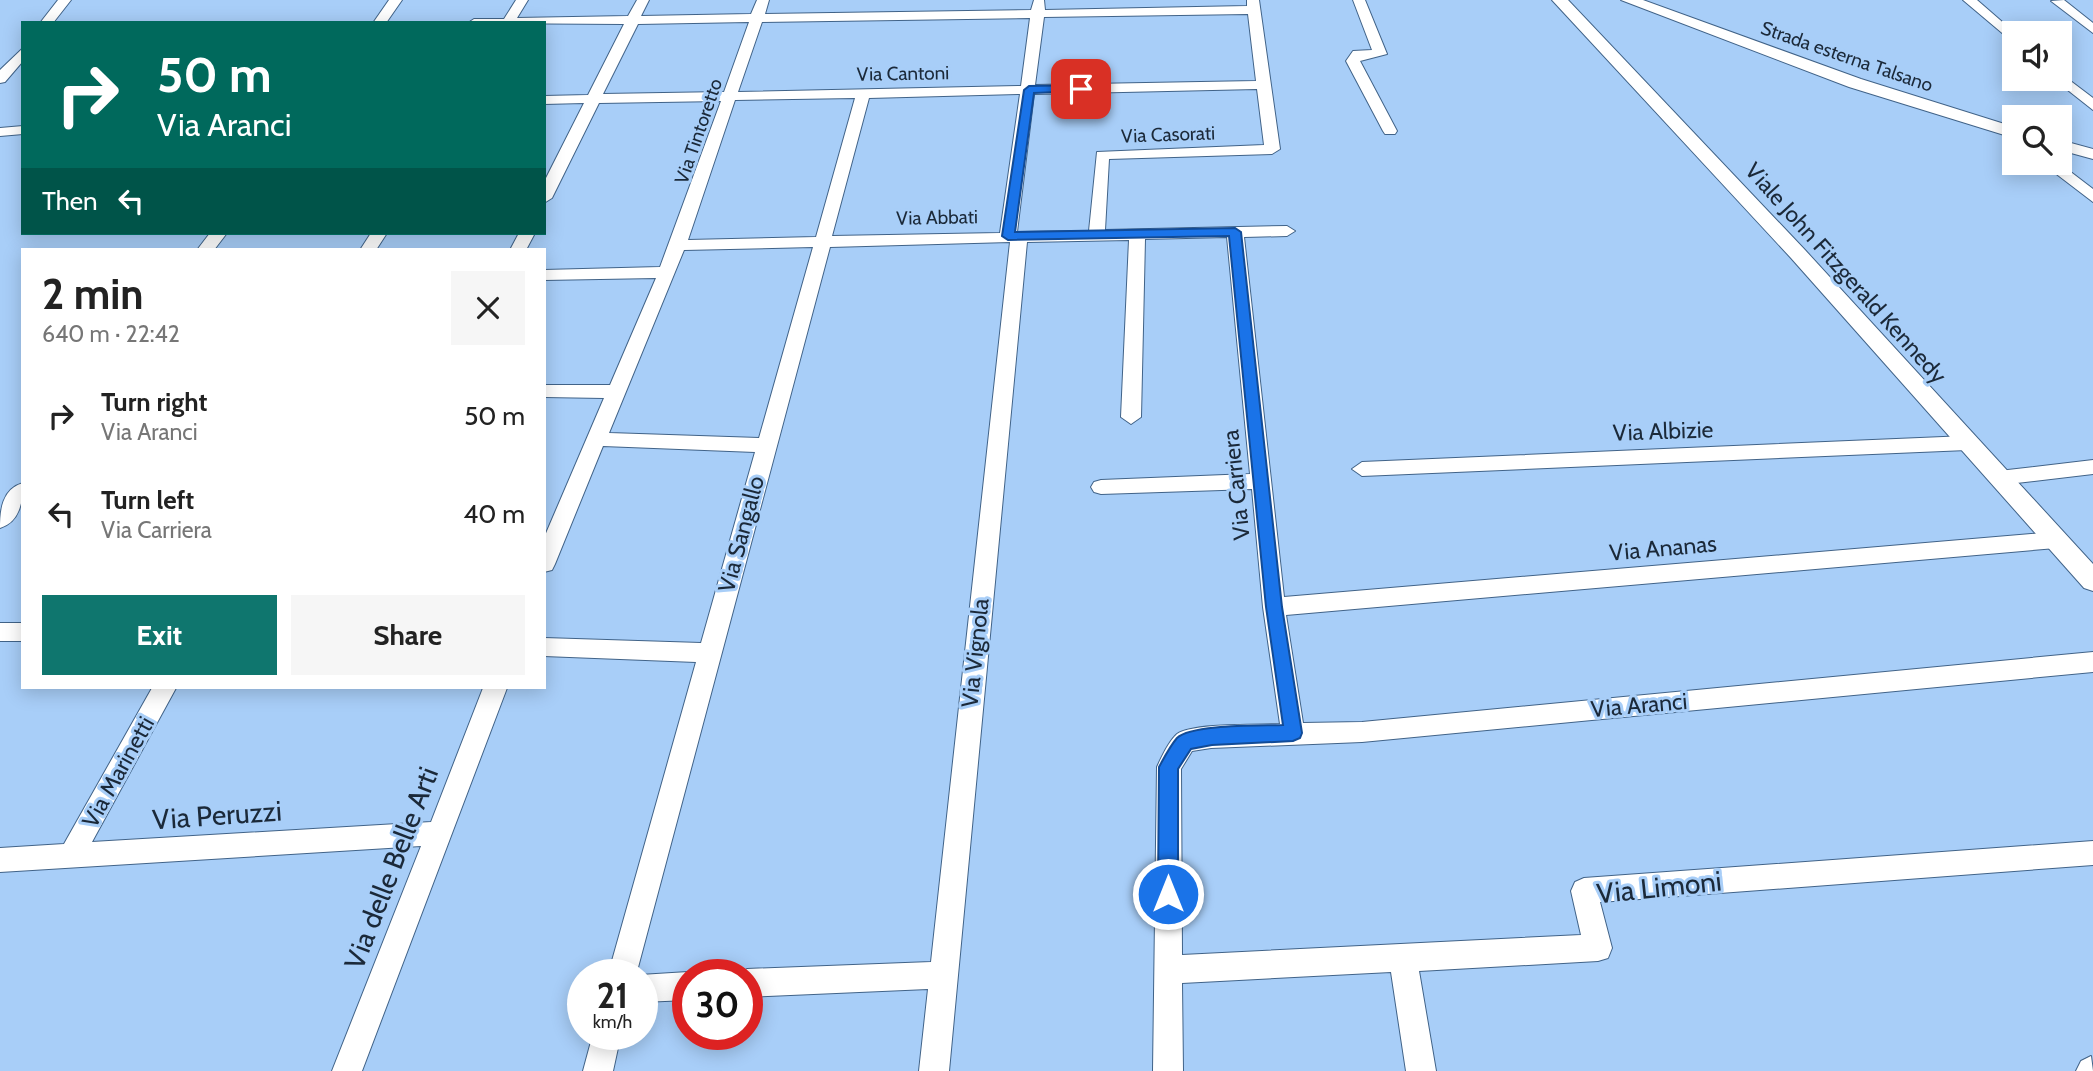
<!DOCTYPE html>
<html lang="en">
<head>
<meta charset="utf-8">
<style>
  :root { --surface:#fff; --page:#f6f6f6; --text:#222; --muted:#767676; --accent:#0f766e }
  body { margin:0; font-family:Cabin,sans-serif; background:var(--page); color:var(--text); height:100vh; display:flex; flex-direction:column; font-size:26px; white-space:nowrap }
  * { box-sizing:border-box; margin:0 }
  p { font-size:23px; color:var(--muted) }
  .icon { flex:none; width:38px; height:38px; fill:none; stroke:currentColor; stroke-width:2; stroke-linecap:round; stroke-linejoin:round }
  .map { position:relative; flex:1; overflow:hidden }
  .sheet { position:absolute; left:21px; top:248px; width:525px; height:441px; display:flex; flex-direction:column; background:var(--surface); border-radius:0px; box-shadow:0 4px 18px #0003 }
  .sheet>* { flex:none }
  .banner { position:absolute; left:21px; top:21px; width:525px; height:214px; border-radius:0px; box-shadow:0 4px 18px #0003; background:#00695c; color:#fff; overflow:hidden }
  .controls { position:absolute; left:2002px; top:21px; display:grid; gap:14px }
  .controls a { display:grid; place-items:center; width:70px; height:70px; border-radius:0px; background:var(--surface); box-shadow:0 4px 18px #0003; font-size:35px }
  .speed { position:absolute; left:567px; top:959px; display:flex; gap:14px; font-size:35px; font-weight:700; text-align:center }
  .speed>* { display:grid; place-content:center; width:91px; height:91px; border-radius:50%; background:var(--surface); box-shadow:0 4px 18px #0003; line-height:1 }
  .speed small { font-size:18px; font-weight:400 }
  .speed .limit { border:10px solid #d22; background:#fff; color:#111 }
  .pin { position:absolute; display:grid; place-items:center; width:60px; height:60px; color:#fff; margin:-30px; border-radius:14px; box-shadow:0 4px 10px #0006 }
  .me { position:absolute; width:77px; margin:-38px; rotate:0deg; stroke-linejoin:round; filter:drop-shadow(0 0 5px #0008) }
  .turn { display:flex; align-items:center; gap:24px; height:147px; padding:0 21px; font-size:32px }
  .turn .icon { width:91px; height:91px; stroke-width:2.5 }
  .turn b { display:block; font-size:49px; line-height:60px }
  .then { display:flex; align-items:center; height:66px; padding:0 21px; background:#0003; gap:14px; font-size:26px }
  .round { display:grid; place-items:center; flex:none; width:74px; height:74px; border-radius:0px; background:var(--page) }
  .summary { display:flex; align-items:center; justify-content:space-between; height:119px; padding:0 21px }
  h1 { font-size:42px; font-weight:700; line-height:52px }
  .button { display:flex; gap:14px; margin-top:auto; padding:14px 21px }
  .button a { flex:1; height:80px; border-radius:0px; background:var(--accent); color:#fff; font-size:28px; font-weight:700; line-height:80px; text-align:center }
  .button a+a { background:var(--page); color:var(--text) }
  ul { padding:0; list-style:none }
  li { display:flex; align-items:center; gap:21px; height:98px; padding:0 21px }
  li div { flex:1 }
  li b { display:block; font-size:26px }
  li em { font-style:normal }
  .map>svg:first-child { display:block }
</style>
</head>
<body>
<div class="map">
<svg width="2093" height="1071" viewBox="0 0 2093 1071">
  <rect width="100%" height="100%" fill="#a8cef8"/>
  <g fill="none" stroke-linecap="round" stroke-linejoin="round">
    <defs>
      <path id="minor" d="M 58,0 L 71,0 L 53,23 L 40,23 Z
        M 389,0 L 402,0 L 386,23 L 373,23 Z
        M 516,0 L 528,0 L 517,18 L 628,16 L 637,0 L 649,0 L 641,16 L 751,14 L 757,0 L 769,0 L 765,14 L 1031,10 L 1034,0 L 1044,0 L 1045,10 L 1247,6 L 1247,0 L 1259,0 L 1280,149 L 1272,154 L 1109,159 L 1105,230 L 1287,226 L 1295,231 L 1287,236 L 1244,237 L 1284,597 L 2056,532 L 2063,534 L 2067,540 L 2063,546 L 2056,548 L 1286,615 L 1303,723 L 1362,722 L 2093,652 L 2093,672 L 1362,742 L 1211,748 L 1192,751 L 1181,769 L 1182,955 L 1581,935 L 1571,891 L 1575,882 L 1584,878 L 2093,841 L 2093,865 L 1600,902 L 1612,948 L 1608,958 L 1598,961 L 1419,971 L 1436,1071 L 1406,1071 L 1391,972 L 1182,983 L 1183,1071 L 1153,1071 L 1157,767 C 1161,758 1169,741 1177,734 C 1192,723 1259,725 1280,724 L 1263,607 L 1252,489 L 1101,494 L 1094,492 L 1091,487 L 1094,482 L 1101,480 L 1250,474 L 1227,237 L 1145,239 L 1141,417 L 1131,424 L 1121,417 L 1129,240 L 1027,242 L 949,1071 L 919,1071 L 928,989 L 747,997 L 747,975 L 737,975 L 747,969 L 931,962 L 1010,242 L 830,247 L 636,975 L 608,975 L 696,662 L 544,656 L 544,638 L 701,643 L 755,452 L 603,446 L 555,564 L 552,570 L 544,572 L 544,538 L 604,398 L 544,397 L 544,385 L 610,385 L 656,278 L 544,280 L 544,270 L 660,267 L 721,101 L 599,103 L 552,198 L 544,203 L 544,182 L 584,103 L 544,104 L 544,96 L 588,95 L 624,24 L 468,23 L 474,19 L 504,19 ZM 1248,14 L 1256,81 L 1035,85 L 1044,17 ZM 1030,18 L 1021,86 L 738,92 L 762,22 ZM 749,22 L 724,92 L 603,94 L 638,24 ZM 1257,89 L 1264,145 L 1097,152 L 1089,231 L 1017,232 L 1034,94 ZM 1020,94 L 1000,233 L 832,236 L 869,98 ZM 855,98 L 816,237 L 688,240 L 735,100 ZM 813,247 L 759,438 L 609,433 L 684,250 Z
        M 1353,0 L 1365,0 L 1387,54 L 1360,61 L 1397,131 L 1395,134 L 1385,134 L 1383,131 L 1346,61 L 1353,51 L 1372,50 Z
        M 1963,0 L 1977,0 L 2015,33 L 2014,43 Z
        M 2064,0 L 2093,23 L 2093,33 L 2051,1 Z
        M 23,48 L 23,61 L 5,82 L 0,83 L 0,70 Z
        M 2060,73 L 2093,98 L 2093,110 L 2055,80 L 2060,79 Z
        M 23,126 L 23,134 L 0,136 L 0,128 Z
        M 2042,163 L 2059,163 L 2093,189 L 2093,202 Z
        M 210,233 L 227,233 L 214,250 L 197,250 Z
        M 371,233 L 387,233 L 376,250 L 360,250 Z
        M 519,233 L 535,233 L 526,250 L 510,250 Z
        M 1967,436 L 1977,443 L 1967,450 L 1362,476 L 1352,469 L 1362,462 Z
        M 2093,460 L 2093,474 L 1999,485 L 1992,483 L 1989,478 L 1992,473 L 1999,471 Z
        M 23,483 C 23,501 20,522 0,528 C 0,510 2,489 23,483 Z
        M 0,623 L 23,623 L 23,641 L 0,641 Z
        M 152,688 L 176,688 L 92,842 L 431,822 L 483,688 L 507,688 L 362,1071 L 332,1071 L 421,846 L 0,872 L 0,848 L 64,844 Z
        M 688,972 L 694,975 L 688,975 L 688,1000 L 642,1002 L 640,975 Z
        M 593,1034 L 621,1034 L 613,1071 L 583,1071 Z
        M 2091,1056 L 2093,1071 L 2076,1071 L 2081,1061 Z"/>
      <path id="tertiary" d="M 1552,0 L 1568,0 L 1805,250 L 2093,564 L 2093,591 L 2084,588 L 1791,258 Z
        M 1621,0 L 1643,0 L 1861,79 L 2014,127 L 2014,138 L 1849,87 Z
        M 2060,140 L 2093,149 L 2093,159 L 2060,150 Z"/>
    </defs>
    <use href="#minor" stroke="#416388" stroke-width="2"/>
    <use href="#tertiary" stroke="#416388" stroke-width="2"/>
    <use href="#minor" fill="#fff" fill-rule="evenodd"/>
    <use href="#tertiary" fill="#fff" fill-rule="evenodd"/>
  </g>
  <path fill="#1a73e8" stroke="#114b97" stroke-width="2" d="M 1081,85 L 1085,86 L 1085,91 L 1034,93 L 1015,232 L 1235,228 L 1241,232 L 1282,607 L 1302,733 L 1300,738 L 1293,741 L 1212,745 L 1191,749 L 1178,769 L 1178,894 L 1175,901 L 1168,904 L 1161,901 L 1158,894 L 1159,767 C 1164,758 1170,746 1177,738 C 1192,724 1261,726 1283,725 L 1266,607 L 1229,236 L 1008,240 L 1002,236 L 1024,90 L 1029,86 Z"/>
  <g text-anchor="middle" stroke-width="6" stroke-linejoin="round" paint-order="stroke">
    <g font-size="19" fill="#1b2939" stroke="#a8cef8">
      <text transform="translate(1847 56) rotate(19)" y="7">Strada esterna Talsano</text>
      <text transform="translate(903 73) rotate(-1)" y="7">Via Cantoni</text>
      <text transform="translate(698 131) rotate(-71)" y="7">Via Tintoretto</text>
      <text transform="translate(1168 134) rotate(-2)" y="7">Via Casorati</text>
      <text transform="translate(937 217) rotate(-1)" y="7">Via Abbati</text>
    </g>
    <g font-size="23" fill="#1b2939" stroke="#a8cef8">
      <text transform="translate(1846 273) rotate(48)" y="8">Viale John Fitzgerald Kennedy</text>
      <text transform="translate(1663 431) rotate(-2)" y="8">Via Albizie</text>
      <text transform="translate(1236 485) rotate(-96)" y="8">Via Carriera</text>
      <text transform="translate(741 534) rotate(-75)" y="8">Via Sangallo</text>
      <text transform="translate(1663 548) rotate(-5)" y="8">Via Ananas</text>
      <text transform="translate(975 653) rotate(-84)" y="8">Via Vignola</text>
      <text transform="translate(1639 705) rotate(-5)" y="8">Via Aranci</text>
      <text transform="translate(118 772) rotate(-61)" y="8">Via Marinetti</text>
    </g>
    <g font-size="28" fill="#1b2939" stroke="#a8cef8">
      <text transform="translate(217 815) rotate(-4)" y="10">Via Peruzzi</text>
      <text transform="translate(391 868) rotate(-69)" y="10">Via delle Belle Arti</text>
      <text transform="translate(1659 887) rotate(-6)" y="10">Via Limoni</text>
    </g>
  </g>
</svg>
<div class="controls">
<a><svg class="icon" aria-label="sound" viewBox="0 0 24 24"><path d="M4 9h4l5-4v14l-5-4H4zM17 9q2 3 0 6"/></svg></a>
<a><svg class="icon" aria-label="search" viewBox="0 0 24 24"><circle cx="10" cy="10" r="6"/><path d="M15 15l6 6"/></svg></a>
</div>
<div class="speed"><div>21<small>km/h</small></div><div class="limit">30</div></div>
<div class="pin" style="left:1081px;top:89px;background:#d93025"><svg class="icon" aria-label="arrive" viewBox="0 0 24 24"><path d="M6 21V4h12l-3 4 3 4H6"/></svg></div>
<svg class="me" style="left:1168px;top:894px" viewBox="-20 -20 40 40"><circle r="17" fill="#1a73e8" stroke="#fff" stroke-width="3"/><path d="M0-11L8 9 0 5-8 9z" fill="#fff"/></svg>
<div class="banner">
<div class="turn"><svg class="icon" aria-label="right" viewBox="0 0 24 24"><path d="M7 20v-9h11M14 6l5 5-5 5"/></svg><div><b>50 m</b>Via Aranci</div></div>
<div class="then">Then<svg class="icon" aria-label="left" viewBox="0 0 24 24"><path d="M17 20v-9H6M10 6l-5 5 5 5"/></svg></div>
</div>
<section class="sheet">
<div class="summary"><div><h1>2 min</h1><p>640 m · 22:42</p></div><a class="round"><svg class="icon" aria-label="close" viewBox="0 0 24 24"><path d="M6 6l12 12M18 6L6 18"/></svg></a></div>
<ul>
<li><svg class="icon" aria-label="right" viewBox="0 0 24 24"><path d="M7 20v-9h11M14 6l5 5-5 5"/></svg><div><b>Turn right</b><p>Via Aranci</p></div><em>50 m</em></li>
<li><svg class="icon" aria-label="left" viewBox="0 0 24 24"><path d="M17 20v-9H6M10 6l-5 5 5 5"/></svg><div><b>Turn left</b><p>Via Carriera</p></div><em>40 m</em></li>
</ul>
<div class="button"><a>Exit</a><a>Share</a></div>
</section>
</div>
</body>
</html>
